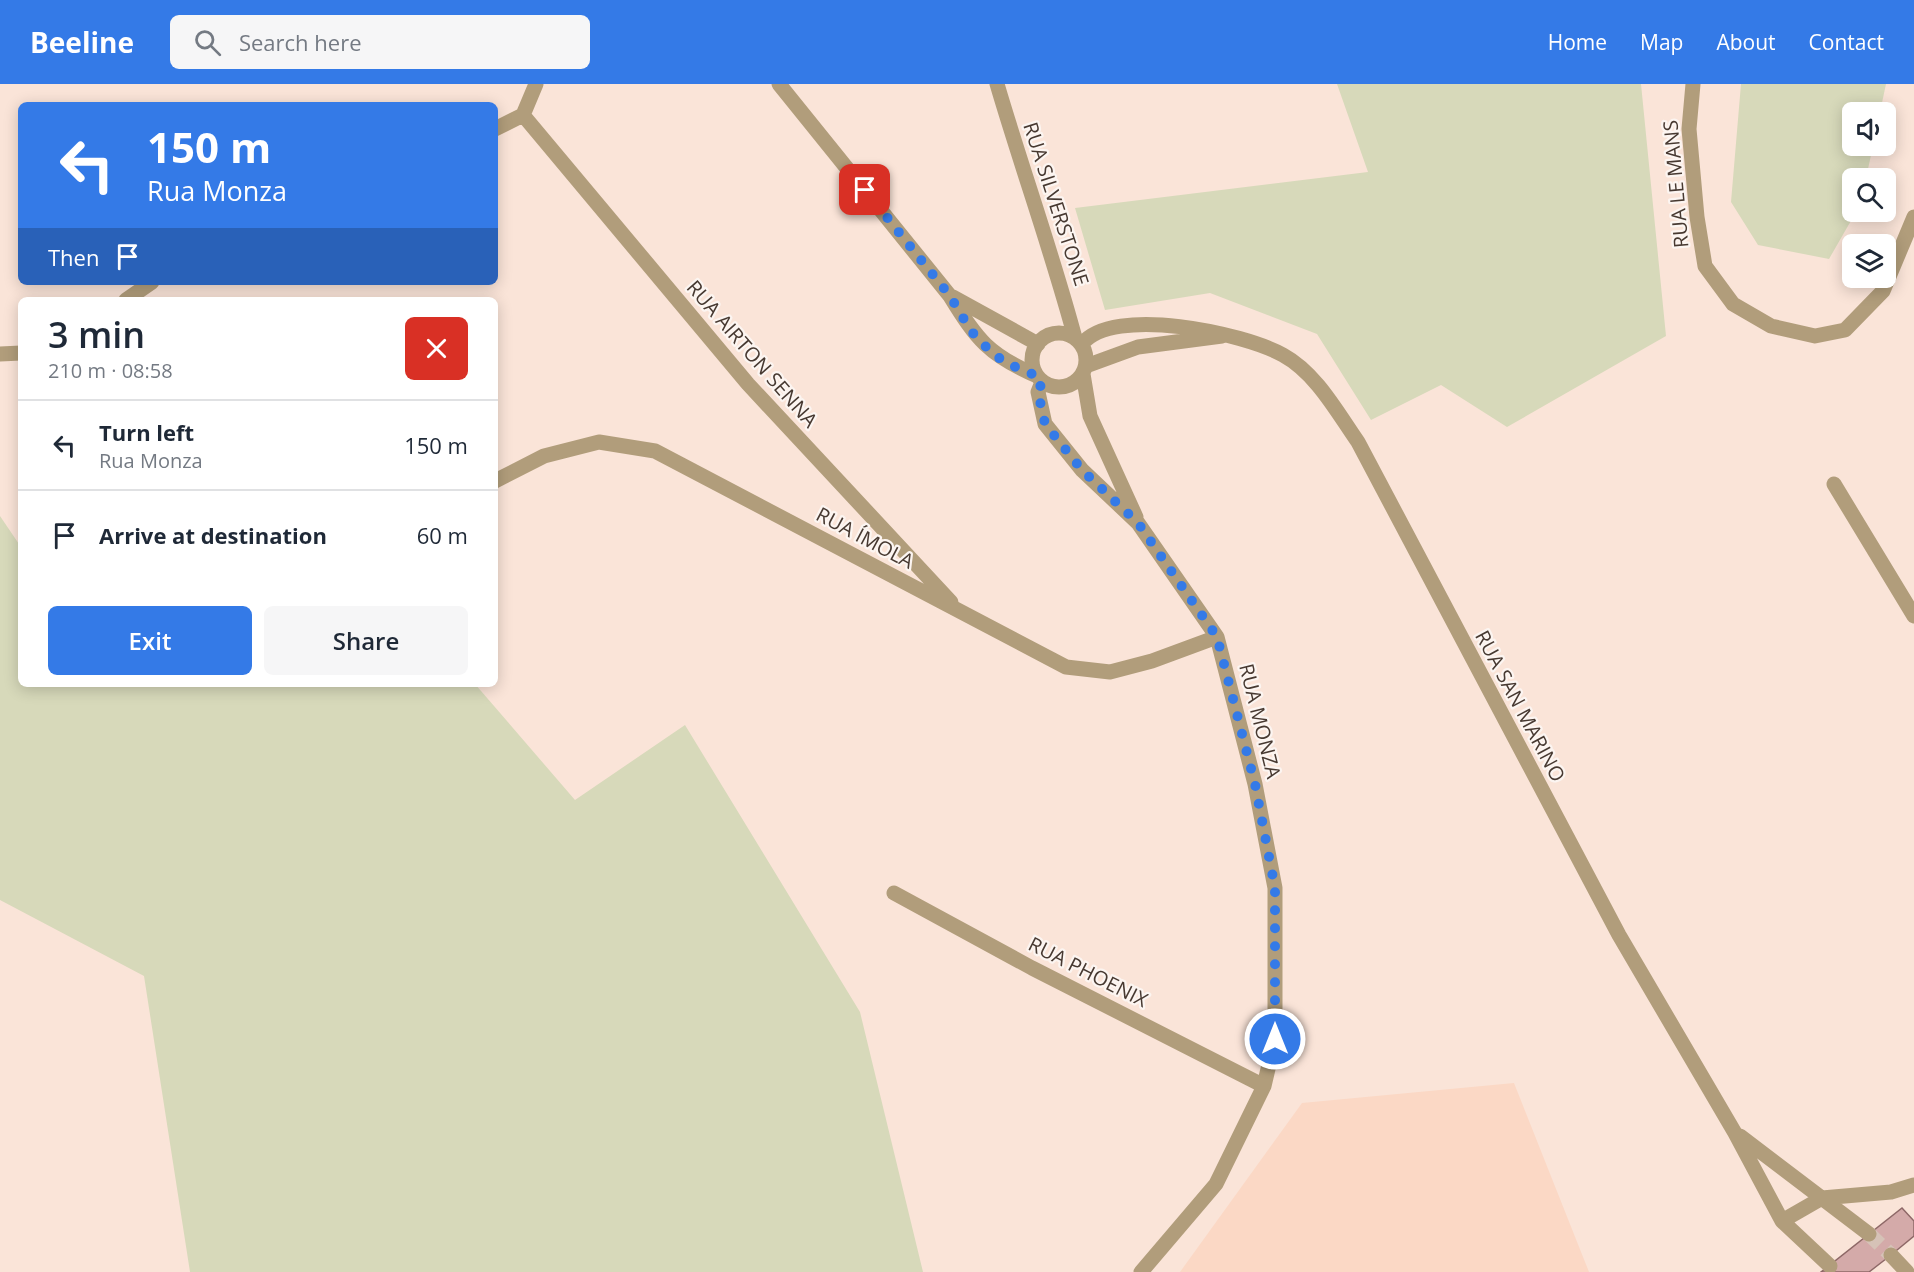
<!DOCTYPE html>
<html lang="en">
<head>
<meta charset="utf-8">
<style>
  :root { --surface:#fff; --page:#f6f6f7; --text:#1f2937; --muted:#747a83; --line:#e0e1e3; --accent:#347ae7 }
  body { margin:0; font-family:"Open Sans",sans-serif; background:var(--page); color:var(--text); height:100vh; display:flex; flex-direction:column; font-size:22px; white-space:nowrap }
  * { box-sizing:border-box; margin:0 }
  p { font-size:20px; color:var(--muted) }
  .icon { flex:none; width:33px; height:33px; fill:none; stroke:currentColor; stroke-width:2; stroke-linecap:round; stroke-linejoin:round }
  .map { position:relative; flex:1; overflow:hidden }
  .details { position:absolute; left:18px; top:213px; width:480px; height:390px; display:flex; flex-direction:column; background:var(--surface); border-radius:9px; box-shadow:0 3px 15px #0003 }
  .details>* { flex:none }
  .guide { position:absolute; left:18px; top:18px; width:480px; height:183px; border-radius:9px; box-shadow:0 3px 15px #0003; background:#347ae7; color:#fff; overflow:hidden }
  .buttons { position:absolute; left:1842px; top:18px; display:grid; gap:12px }
  .buttons a { display:grid; place-items:center; width:54px; height:54px; border-radius:9px; background:var(--surface); box-shadow:0 3px 15px #0003; font-size:30px }
  .pin { position:absolute; display:grid; place-items:center; width:51px; height:51px; color:#fff; margin:-26px; border-radius:12px; box-shadow:0 3px 9px #0006 }
  .me { position:absolute; width:66px; margin:-33px; rotate:0deg; stroke-linejoin:round; filter:drop-shadow(0 0 4px #0008) }
  .turn { display:flex; align-items:center; gap:21px; height:126px; padding:0 30px; font-size:27px }
  .turn .icon { width:78px; height:78px; stroke-width:2.5 }
  .turn b { display:block; font-size:42px; line-height:51px }
  .then { display:flex; align-items:center; height:57px; padding:0 30px; background:#0003; gap:12px; font-size:22px }
  .round { display:grid; place-items:center; flex:none; width:63px; height:63px; border-radius:9px; background:var(--page) }
  .headline { display:flex; align-items:center; justify-content:space-between; height:102px; padding:0 30px }
  h1 { font-size:36px; font-weight:600; line-height:45px }
  .cta { display:flex; gap:12px; margin-top:auto; padding:12px 30px }
  .cta a { flex:1; height:69px; border-radius:9px; background:var(--accent); color:#fff; font-size:24px; font-weight:600; line-height:69px; text-align:center }
  .cta a+a { background:var(--page); color:var(--text) }
  ul { padding:0; list-style:none }
  li { display:flex; align-items:center; gap:18px; height:90px; padding:0 30px; border-top:2px solid var(--line) }
  li div { flex:1 }
  li b { display:block; font-size:22px }
  li em { font-style:normal }
  header { display:flex; align-items:center; gap:36px; box-sizing:border-box; height:84px; padding:0 30px; background:var(--accent); color:#fff }
  header strong { font-size:28px }
  nav { display:flex; gap:33px; margin-inline-start:auto; font-size:21px }
  .search { width:420px; height:54px; background:var(--page); display:flex; align-items:center; gap:15px; box-sizing:border-box; padding:0 21px; border-radius:9px; color:var(--muted); font-size:22px }
  .map>svg:first-child { display:block }
</style>
</head>
<body>
<header>
<strong>Beeline</strong>
<div class="search"><svg class="icon" aria-label="search" viewBox="0 0 24 24"><circle cx="10" cy="10" r="6"/><path d="M15 15l6 6"/></svg>Search here</div>
<nav><a>Home</a><a>Map</a><a>About</a><a>Contact</a></nav>
</header>
<div class="map">
<svg width="1914" height="1188" viewBox="0 0 1914 1188">
  <rect width="100%" height="100%" fill="#fae4d8"/>
  <path fill="#fbd8c5" d="M 1514,999 L 1589,1188 L 1180,1188 L 1302,1019 Z"/>
  <path fill="#d7d9ba" d="M 1337,0 L 1641,0 L 1666,252 L 1507,343 L 1441,301 L 1371,336 L 1317,250 L 1210,209 L 1105,226 L 1075,124 L 1368,88 Z
    M 1741,0 L 1886,0 L 1880,28 L 1852,28 L 1852,62 L 1873,62 L 1866,94 L 1852,94 L 1852,128 L 1856,128 L 1829,175 L 1758,161 L 1731,118 Z
    M 0,432 L 21,463 L 21,600 L 475,600 L 575,716 L 685,641 L 860,928 L 923,1188 L 190,1188 L 144,892 L 0,816 Z"/>
  <path fill="#d4aaa9" stroke="#8e6867" stroke-width="1.5" d="M 1902,1124 L 1914,1137 L 1914,1152 L 1891,1171 L 1869,1188 L 1821,1188 Z"/>
  <g fill="none" stroke-linecap="round" stroke-linejoin="round">
    <path stroke="#d6c2b7" stroke-width="15" stroke-dasharray="15 8" stroke-linecap="butt" d="M 1869,1150 L 1891,1171"/>
    <path stroke="#b19d7b" stroke-width="15" d="M 779,0 L 950,212 C 977,256 989,271 1037,292
      M 997,0 C 1022,85 1052,168 1075,254
      M 1693,0 L 1689,45 L 1697,133 L 1705,182 L 1733,220 L 1771,242 L 1815,252 L 1845,246 L 1883,207 L 1914,133
      M 523,31 L 748,300 L 951,518
      M 495,45 L 523,31 L 536,0
      M 953,213 L 1038,260
      M 126,216 L 152,198
      M1032 276a27 27 0 1 1 54 0a27 27 0 1 1-54 0Z
      M 1082,260 C 1113,221 1244,249 1283,271 C 1316,289 1337,328 1358,358 L 1619,851 L 1735,1049 L 1782,1137 L 1830,1182
      M 0,270 L 21,269
      M 1086,282 L 1138,263 L 1222,252
      M 1083,290 L 1090,332 L 1136,433
      M 1042,298 L 1038,308 L 1045,340 L 1082,386 L 1138,439 L 1217,553 L 1255,700 L 1275,804 L 1275,955 L 1264,1002 L 1216,1100 L 1141,1188
      M 495,397 L 544,372 L 599,358 L 655,367 L 1066,583 L 1110,588 L 1152,577 L 1217,553
      M 1834,400 L 1914,532
      M 894,809 L 1032,884 L 1264,1002
      M 1740,1052 L 1869,1150
      M 1782,1137 L 1822,1114 L 1891,1108 L 1914,1101
      M 1891,1171 L 1907,1188"/>
  </g>
  <g fill="none" stroke-linecap="round" stroke-linejoin="round">
    <path stroke="#347ae7" stroke-width="10" stroke-dasharray="0 18" d="M 865,106 L 950,212 L 971,247 L 991,268 L 1006,279 L 1037,292 L 1042,298 L 1038,308 L 1045,340 L 1082,386 L 1138,439 L 1217,553 L 1255,700 L 1275,804 L 1275,955"/>
  </g>
  <g text-anchor="middle" stroke-width="4.5" stroke-linejoin="round" paint-order="stroke">
    <g font-size="20" fill="#473931" stroke="#fcf5f1">
      <text transform="translate(1676 100) rotate(-95)" y="7">RUA LE MANS</text>
      <text transform="translate(1056 120) rotate(72)" y="7">RUA SILVERSTONE</text>
      <text transform="translate(752 270) rotate(49)" y="7">RUA AIRTON SENNA</text>
      <text transform="translate(865 454) rotate(28)" y="7">RUA ÍMOLA</text>
      <text transform="translate(1520 622) rotate(62)" y="7">RUA SAN MARINO</text>
      <text transform="translate(1260 637) rotate(76)" y="7">RUA MONZA</text>
      <text transform="translate(1088 888) rotate(27)" y="7">RUA PHOENIX</text>
    </g>
  </g>
</svg>
<div class="buttons">
<a><svg class="icon" aria-label="sound" viewBox="0 0 24 24"><path d="M4 9h4l5-4v14l-5-4H4zM17 9q2 3 0 6"/></svg></a>
<a><svg class="icon" aria-label="search" viewBox="0 0 24 24"><circle cx="10" cy="10" r="6"/><path d="M15 15l6 6"/></svg></a>
<a><svg class="icon" aria-label="layers" viewBox="0 0 24 24"><path d="M12 4l9 5-9 5-9-5zM3 14l9 5 9-5"/></svg></a>
</div>
<div class="pin" style="left:865px;top:106px;background:#d93025"><svg class="icon" aria-label="arrive" viewBox="0 0 24 24"><path d="M6 21V4h12l-3 4 3 4H6"/></svg></div>
<svg class="me" style="left:1275px;top:955px" viewBox="-20 -20 40 40"><circle r="17" fill="#347ae7" stroke="#fff" stroke-width="3"/><path d="M0-11L8 9 0 5-8 9z" fill="#fff"/></svg>
<div class="guide">
<div class="turn"><svg class="icon" aria-label="left" viewBox="0 0 24 24"><path d="M17 20v-9H6M10 6l-5 5 5 5"/></svg><div><b>150 m</b>Rua Monza</div></div>
<div class="then">Then<svg class="icon" aria-label="arrive" viewBox="0 0 24 24"><path d="M6 21V4h12l-3 4 3 4H6"/></svg></div>
</div>
<section class="details">
<div class="headline"><div><h1>3 min</h1><p>210 m · 08:58</p></div><a class="round" style="background:#d93025;color:#fff"><svg class="icon" aria-label="close" viewBox="0 0 24 24"><path d="M6 6l12 12M18 6L6 18"/></svg></a></div>
<ul>
<li><svg class="icon" aria-label="left" viewBox="0 0 24 24"><path d="M17 20v-9H6M10 6l-5 5 5 5"/></svg><div><b>Turn left</b><p>Rua Monza</p></div><em>150 m</em></li>
<li><svg class="icon" aria-label="arrive" viewBox="0 0 24 24"><path d="M6 21V4h12l-3 4 3 4H6"/></svg><div><b>Arrive at destination</b></div><em>60 m</em></li>
</ul>
<div class="cta"><a>Exit</a><a>Share</a></div>
</section>
</div>
</body>
</html>
